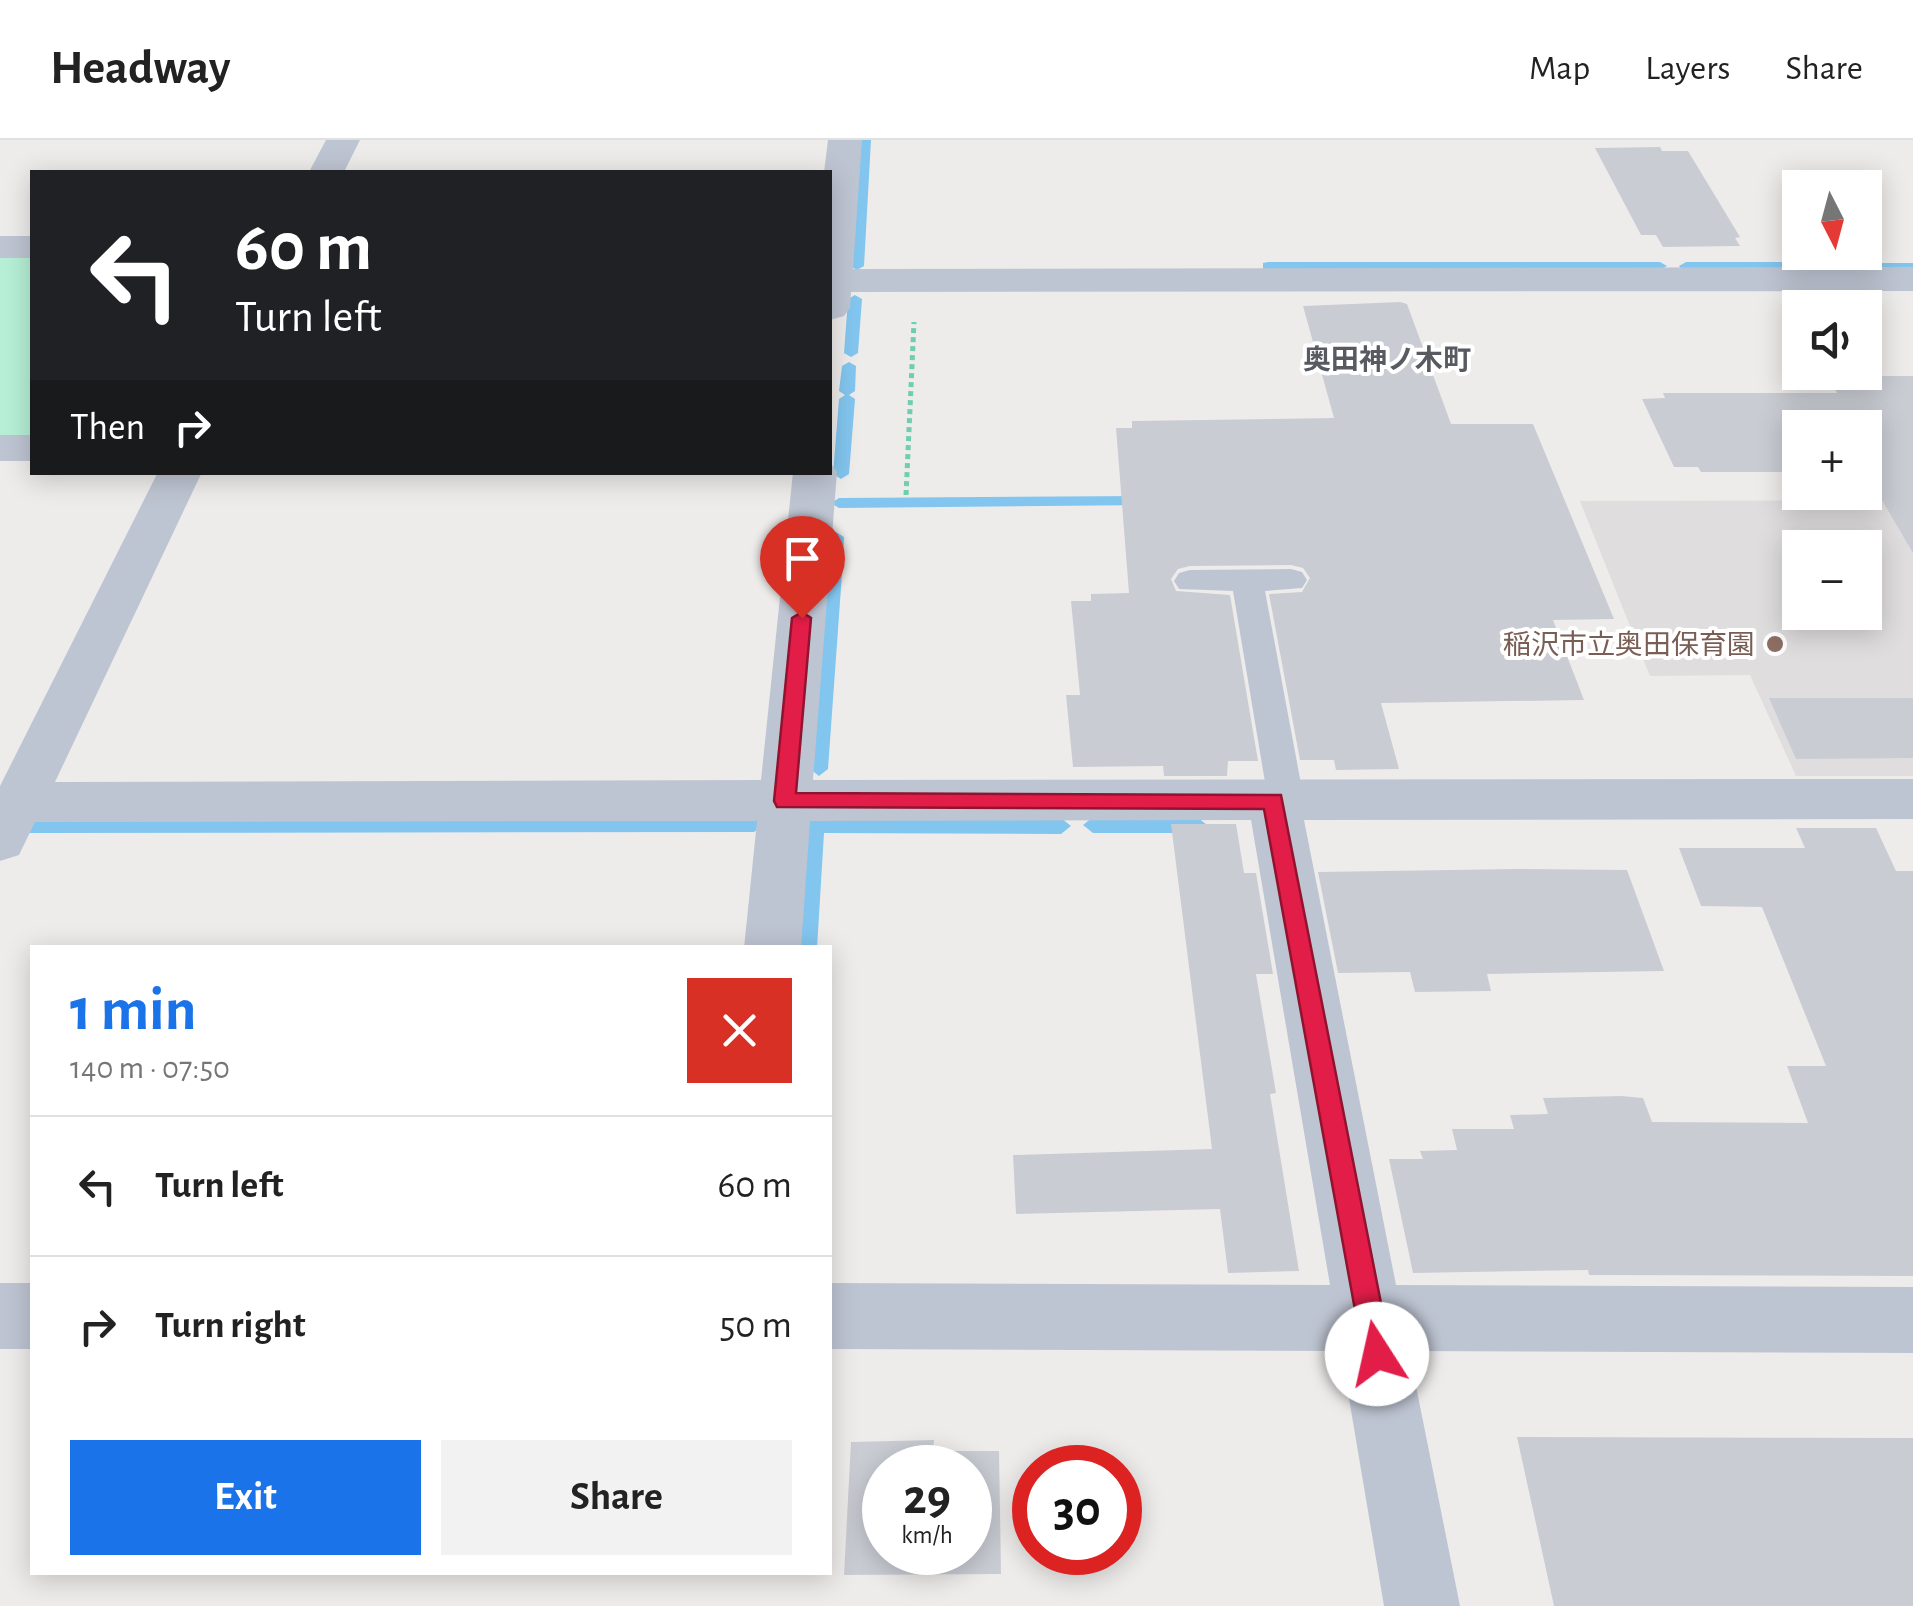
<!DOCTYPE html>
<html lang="en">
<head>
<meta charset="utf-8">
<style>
  :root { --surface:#fff; --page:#f2f2f2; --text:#222; --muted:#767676; --line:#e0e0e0; --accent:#1a73e8 }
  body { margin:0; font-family:"Alegreya Sans","Noto Sans JP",sans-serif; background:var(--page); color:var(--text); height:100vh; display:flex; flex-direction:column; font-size:38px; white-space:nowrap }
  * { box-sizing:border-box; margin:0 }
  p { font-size:32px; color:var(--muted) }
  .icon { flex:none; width:55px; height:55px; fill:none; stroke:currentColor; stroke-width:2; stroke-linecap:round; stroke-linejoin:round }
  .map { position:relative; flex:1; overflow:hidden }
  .details { position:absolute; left:30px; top:805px; width:802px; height:630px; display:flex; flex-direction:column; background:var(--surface); border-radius:0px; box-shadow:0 5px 25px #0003 }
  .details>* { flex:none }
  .hud { position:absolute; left:30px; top:30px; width:802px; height:305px; border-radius:0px; box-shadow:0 5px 25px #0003; background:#202124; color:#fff; overflow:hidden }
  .needle { width:65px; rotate:174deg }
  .tools { position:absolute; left:1782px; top:30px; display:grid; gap:20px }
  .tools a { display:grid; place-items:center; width:100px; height:100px; border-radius:0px; background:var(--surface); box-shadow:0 5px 25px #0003; font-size:50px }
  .speed { position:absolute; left:862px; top:1305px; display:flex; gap:20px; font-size:50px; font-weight:700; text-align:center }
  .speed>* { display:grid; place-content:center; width:130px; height:130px; border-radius:50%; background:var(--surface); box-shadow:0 5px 25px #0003; line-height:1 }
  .speed small { font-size:25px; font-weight:400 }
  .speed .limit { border:15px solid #d22; background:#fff; color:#111 }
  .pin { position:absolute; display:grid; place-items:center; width:85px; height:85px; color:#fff; margin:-102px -42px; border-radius:50% 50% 50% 0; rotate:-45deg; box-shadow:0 0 10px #0007 }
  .pin .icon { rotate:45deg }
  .me { position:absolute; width:110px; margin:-55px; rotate:350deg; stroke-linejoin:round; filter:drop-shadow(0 0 8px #0008) }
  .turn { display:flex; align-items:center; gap:35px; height:210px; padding:0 40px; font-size:45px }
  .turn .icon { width:130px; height:130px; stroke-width:2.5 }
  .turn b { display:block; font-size:70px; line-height:85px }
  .then { display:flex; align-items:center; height:95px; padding:0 40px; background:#0003; gap:20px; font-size:38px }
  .round { display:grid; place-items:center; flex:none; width:105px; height:105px; border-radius:0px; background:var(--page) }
  .summary { display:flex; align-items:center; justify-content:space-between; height:170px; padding:0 40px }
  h1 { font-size:60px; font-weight:700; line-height:75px; color:var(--accent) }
  .cta { display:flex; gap:20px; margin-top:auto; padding:20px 40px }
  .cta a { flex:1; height:115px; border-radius:0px; background:var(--accent); color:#fff; font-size:40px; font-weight:700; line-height:115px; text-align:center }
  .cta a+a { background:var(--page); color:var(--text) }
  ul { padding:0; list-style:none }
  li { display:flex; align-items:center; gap:30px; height:140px; padding:0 40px; border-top:2px solid var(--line) }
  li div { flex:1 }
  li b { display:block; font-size:38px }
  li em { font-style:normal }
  header { display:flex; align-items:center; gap:60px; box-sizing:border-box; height:140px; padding:0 50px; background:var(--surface); border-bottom:2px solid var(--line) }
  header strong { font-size:48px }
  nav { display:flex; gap:55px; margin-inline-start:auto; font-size:35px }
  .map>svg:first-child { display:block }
</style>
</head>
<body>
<header>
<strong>Headway</strong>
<nav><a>Map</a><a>Layers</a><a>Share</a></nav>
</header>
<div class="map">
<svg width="1913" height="1466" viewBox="0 0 1913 1466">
  <rect width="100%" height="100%" fill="#eeeceb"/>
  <path fill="#dfdddd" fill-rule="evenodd" d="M 1913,360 L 1913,636 L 1796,636 L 1750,535 L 1650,536 L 1580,361 ZM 1800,408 L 1865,408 L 1865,472 L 1800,472 Z"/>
  <path fill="#b6efd6" d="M 0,116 L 32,116 L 32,299 L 0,299 Z"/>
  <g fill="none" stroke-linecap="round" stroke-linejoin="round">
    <path fill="#82c5ee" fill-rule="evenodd" d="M 859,0 L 871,0 L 864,126 L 857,130 L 850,126 Z
      M 1268,122 L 1660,122 L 1667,126 L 1660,130 L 1263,129 L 1263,123 Z
      M 1686,122 L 1807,122 L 1814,126 L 1807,130 L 1681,129 L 1679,126 Z
      M 1844,123 L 1913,123 L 1913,131 L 1839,130 L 1839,124 Z
      M 855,155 L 862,159 L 858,213 L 851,217 L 844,213 L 848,159 Z
      M 849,222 L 856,226 L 855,251 L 849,255 L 855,259 L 849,334 L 841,339 L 833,334 L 839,259 L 845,255 L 839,251 L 842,226 Z
      M 1145,356 L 1153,361 L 1151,365 L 839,368 L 831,363 L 839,358 Z
      M 836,392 L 844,397 L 843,422 L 835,428 L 827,422 L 828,397 Z
      M 834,428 L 842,434 L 828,629 L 819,636 L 810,629 L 826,434 Z
      M 815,675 L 1061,678 L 1071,686 L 1061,694 L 824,693 L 817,808 L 797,808 L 805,683 Z
      M 754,676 L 764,684 L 754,692 L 30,693 L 20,685 L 30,677 Z
      M 1093,677 L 1197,677 L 1207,685 L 1197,693 L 1093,693 L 1083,685 Z"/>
  </g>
  <path fill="#caccd4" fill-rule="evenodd" d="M 1660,7 L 1662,11 L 1688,11 L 1740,97 L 1735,98 L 1740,106 L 1663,107 L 1656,95 L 1641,95 L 1595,8 Z
    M 1400,162 L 1407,164 L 1451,284 L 1533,284 L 1614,479 L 1553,480 L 1584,560 L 1381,563 L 1399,629 L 1336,630 L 1334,620 L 1300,620 L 1269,454 L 1302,452 L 1310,438 L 1303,428 L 1291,425 L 1190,426 L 1178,429 L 1171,439 L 1176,451 L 1230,455 L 1258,621 L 1228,621 L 1227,636 L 1164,636 L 1163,626 L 1073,627 L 1066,555 L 1080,555 L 1071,461 L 1091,461 L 1091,454 L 1129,453 L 1116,288 L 1132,288 L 1132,281 L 1334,278 L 1303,166 Z
    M 1827,236 L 1913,236 L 1913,413 L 1865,331 L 1865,288 L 1800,288 L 1800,332 L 1701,332 L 1698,327 L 1674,327 L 1642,259 L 1665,258 L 1663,253 L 1837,253 Z
    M 1769,558 L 1913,558 L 1913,618 L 1796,619 Z
    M 1171,684 L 1236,684 L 1244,733 L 1256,733 L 1273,834 L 1256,834 L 1276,953 L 1270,954 L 1299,1131 L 1228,1133 L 1220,1069 L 1016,1074 L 1013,1015 L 1212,1009 Z
    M 1796,688 L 1876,688 L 1896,731 L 1913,731 L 1913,1136 L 1589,1135 L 1588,1130 L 1413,1133 L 1389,1019 L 1423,1019 L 1420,1011 L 1457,1010 L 1452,989 L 1514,989 L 1510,975 L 1548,974 L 1543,958 L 1621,956 L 1643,958 L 1652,982 L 1808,983 L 1787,926 L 1826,926 L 1762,767 L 1701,766 L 1679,708 L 1805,708 Z
    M 1517,729 L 1627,730 L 1664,831 L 1487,834 L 1491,851 L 1415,852 L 1410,832 L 1338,833 L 1318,732 Z
    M 1517,1297 L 1913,1298 L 1913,1466 L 1554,1466 Z
    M 934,1300 L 933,1311 L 999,1311 L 1001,1434 L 844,1435 L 851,1302 ZM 885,1328 L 970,1328 L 970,1412 L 885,1412 Z"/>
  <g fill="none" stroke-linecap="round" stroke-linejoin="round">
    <path stroke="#6eceaf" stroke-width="5" stroke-dasharray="5 4" stroke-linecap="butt" d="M 906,355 L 914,182"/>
    <path fill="#bec5d2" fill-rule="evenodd" d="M 1291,429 L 1302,432 L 1307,440 L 1302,448 L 1265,451 L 1304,660 L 1299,670 L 1286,674 L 1273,670 L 1268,660 L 1233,451 L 1179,449 L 1174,441 L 1179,433 L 1190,430 Z"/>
    <path fill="#bec5d2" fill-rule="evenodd" d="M 326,0 L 360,0 L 344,32 L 309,32 Z
      M 828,0 L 862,0 L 853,129 L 1913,127 L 1913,151 L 851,152 L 850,168 L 844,176 L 830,180 L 830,32 L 824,32 Z
      M 0,96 L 32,96 L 32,118 L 0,118 Z
      M 0,295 L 32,295 L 32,321 L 0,321 Z
      M 830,322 L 837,332 L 813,640 L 1913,639 L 1913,679 L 1304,680 L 1396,1145 L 1913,1147 L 1913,1213 L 1409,1211 L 1460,1466 L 1384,1466 L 1341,1211 L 830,1209 L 830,1143 L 1330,1145 L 1251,680 L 810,681 L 801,808 L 744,808 L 757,681 L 35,682 L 19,715 L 0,721 L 0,646 L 158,332 L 202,332 L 55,642 L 761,640 L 793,332 L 830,332 Z
      M 0,1143 L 32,1143 L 32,1209 L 0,1209 Z"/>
  </g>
  <path fill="#e11d48" stroke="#92132f" stroke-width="2.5" d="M 802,472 L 811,478 L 796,653 L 1281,655 L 1391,1214 L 1387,1223 L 1377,1228 L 1367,1223 L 1363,1214 L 1264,669 L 777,667 L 774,661 L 792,478 Z"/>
  <circle fill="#8d6e63" stroke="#fff" stroke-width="4" cx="1775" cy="504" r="10"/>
  <g text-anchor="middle" stroke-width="8" stroke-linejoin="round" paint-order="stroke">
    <g font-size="28" font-weight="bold" fill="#585a61" stroke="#fff">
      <text x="1387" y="229">奥田神ノ木町</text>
    </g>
    <g font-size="28" fill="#785e54" stroke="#fff" text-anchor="end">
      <text x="1755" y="514">稲沢市立奥田保育園</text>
    </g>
  </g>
</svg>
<div class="tools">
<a><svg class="needle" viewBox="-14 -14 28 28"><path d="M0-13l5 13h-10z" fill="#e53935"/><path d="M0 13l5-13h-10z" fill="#767676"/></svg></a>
<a><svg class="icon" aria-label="sound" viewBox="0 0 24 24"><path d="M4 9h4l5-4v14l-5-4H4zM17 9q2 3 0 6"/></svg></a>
<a>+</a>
<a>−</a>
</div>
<div class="speed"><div>29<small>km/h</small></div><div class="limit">30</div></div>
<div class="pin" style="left:802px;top:478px;background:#d93025"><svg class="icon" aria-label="arrive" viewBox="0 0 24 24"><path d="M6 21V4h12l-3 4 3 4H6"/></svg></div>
<svg class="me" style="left:1377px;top:1214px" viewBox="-20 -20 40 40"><circle r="19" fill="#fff"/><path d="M0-13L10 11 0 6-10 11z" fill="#e11d48"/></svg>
<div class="hud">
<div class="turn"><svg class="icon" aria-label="left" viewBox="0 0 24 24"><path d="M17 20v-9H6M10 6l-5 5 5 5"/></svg><div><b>60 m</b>Turn left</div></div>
<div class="then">Then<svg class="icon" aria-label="right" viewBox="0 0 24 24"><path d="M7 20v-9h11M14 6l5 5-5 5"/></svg></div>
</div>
<section class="details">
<div class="summary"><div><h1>1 min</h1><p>140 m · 07:50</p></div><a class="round" style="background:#d93025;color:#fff"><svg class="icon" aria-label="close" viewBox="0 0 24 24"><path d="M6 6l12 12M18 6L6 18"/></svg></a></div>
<ul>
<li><svg class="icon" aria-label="left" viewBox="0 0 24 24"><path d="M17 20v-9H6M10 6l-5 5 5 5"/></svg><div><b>Turn left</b></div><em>60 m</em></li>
<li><svg class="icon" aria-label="right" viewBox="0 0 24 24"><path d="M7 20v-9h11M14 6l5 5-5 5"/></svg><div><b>Turn right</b></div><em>50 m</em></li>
</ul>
<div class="cta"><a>Exit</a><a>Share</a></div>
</section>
</div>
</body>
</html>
